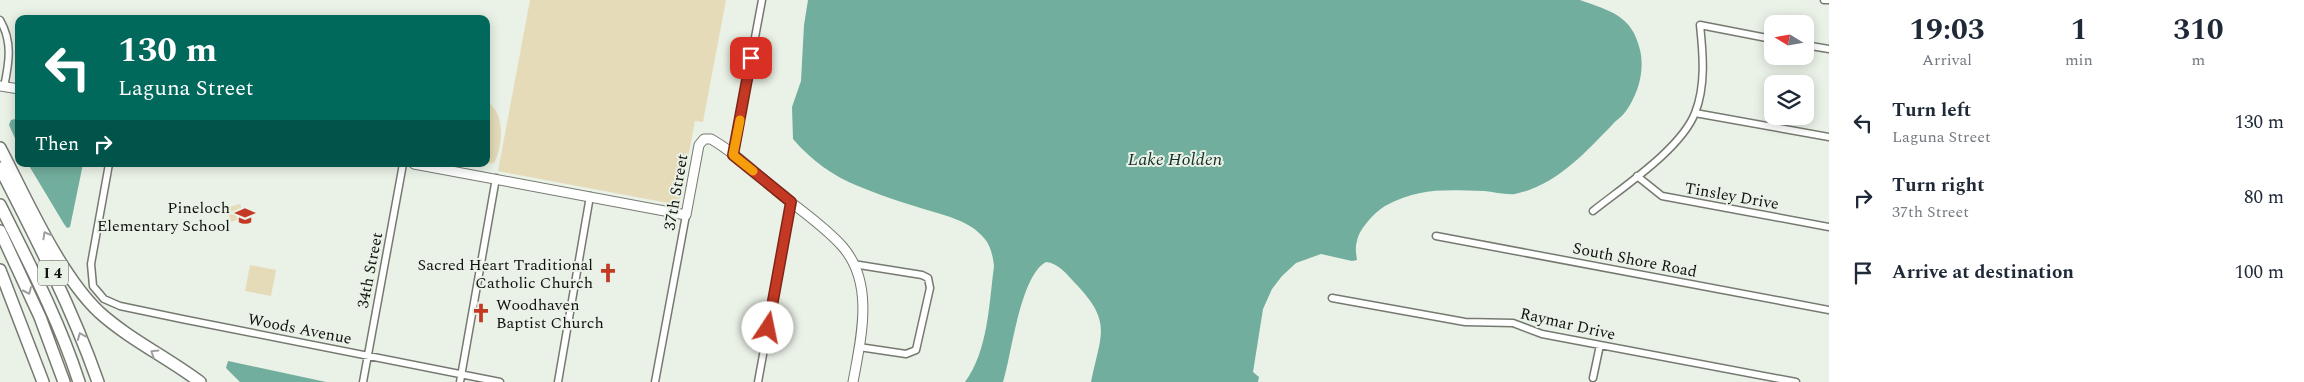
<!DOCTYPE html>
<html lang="en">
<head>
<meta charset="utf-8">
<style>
  :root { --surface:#fff; --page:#f6f6f7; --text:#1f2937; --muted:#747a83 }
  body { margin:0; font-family:Spectral,serif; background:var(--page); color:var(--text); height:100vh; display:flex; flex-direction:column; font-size:19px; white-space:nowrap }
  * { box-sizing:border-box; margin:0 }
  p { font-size:16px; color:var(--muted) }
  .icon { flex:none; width:28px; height:28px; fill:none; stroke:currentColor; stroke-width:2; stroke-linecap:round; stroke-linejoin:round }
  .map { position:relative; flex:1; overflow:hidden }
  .details { display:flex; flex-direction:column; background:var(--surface); width:475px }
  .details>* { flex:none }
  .guide { position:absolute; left:15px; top:15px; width:475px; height:152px; border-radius:10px; box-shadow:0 2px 12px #0003; background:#00695c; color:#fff; overflow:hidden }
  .needle { width:32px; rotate:281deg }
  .controls { position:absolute; left:1764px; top:15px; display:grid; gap:10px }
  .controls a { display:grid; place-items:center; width:50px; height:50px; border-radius:10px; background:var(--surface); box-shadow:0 2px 12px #0003; font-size:25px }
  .pin { position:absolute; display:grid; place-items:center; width:42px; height:42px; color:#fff; margin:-21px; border-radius:10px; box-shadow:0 2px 8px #0006 }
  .me { position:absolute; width:55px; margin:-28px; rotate:11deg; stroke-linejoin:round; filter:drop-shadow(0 0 4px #0008) }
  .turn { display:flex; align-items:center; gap:18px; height:105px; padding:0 20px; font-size:22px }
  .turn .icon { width:65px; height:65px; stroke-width:2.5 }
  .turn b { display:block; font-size:35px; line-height:42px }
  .then { display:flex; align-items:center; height:48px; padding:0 20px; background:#0003; gap:10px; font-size:19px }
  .eta { display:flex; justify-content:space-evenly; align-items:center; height:85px; text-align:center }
  .eta b { font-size:30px; font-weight:700; line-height:35px }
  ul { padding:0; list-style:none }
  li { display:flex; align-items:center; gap:15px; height:75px; padding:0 20px }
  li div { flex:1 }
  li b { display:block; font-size:19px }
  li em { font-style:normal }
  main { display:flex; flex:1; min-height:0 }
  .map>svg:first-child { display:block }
</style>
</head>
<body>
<main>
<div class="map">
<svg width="1829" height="382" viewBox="0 0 1829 382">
  <rect width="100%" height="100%" fill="#eaf1e6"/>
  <path fill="#e6dbb8" d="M 530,0 L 726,0 L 703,122 L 695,121 L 679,205 L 498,171 Z
    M 486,101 C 506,112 503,146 494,163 L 486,164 Z
    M 240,204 L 245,217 L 231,222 L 226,208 Z
    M 250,265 L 276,270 L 271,296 L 245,291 Z"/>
  <path fill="#72ae9d" d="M 808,0 L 1580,0 C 1610,11 1632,15 1640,50 C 1645,71 1638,94 1626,111 C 1622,117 1616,120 1612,125 C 1585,153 1555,186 1515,194 C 1506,195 1494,192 1484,191 C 1446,190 1420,187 1385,206 C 1375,212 1359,229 1357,241 C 1355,247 1356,253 1357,260 L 1352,261 L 1321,254 L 1296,263 L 1282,276 L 1272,289 L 1263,309 L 1253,372 L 1259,377 L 1258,382 L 1091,382 C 1101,333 1113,322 1074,282 C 1067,274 1058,263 1046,262 C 1020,276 1012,353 1003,382 L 965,382 C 988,351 989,304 994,266 C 993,257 991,246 984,238 C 970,221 947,216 927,210 C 904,203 879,195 858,186 C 833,176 811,160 793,139 L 792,107 L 801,81 L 804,25 Z
    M 19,118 L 19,147 L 9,125 L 11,120 Z
    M 28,164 L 83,164 L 70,227 L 67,228 L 64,224 Z
    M 228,361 L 326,382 L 240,382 L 226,368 Z"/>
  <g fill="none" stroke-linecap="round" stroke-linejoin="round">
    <defs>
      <path id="street" d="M 1824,0 L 1829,0
        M 0,20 C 13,42 9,63 4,87
        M 1805,45 L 1829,49
        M 1695,113 L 1829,137
        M 733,155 L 762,0
        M 109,164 L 91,264 L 93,286 L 104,299 L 120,306 L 182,319 L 500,382
        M 1637,176 L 1662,196 L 1829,227
        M 1593,211 C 1623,187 1681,149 1695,113 C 1706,86 1703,53 1700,25 L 1772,39
        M 1436,236 L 1829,310
        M 853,264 L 922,275 L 928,278 L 930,288 L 916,350 L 906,354 L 859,347
        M 1332,298 L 1465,322 L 1513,323 L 1542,334 L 1796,382
        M 1593,378 L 1600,345
        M 363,382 L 403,164
        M 460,382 L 496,178
        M 558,382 L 590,196
        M 655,382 L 686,215
        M 758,382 L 791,202"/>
      <path id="secondary" d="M 0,86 L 19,89
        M 414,164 L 686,215 L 699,145 L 704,139 L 711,139 C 737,154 760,177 783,196 C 803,212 825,227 842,246 C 875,283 861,338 853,382"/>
      <path id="highway" d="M 0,148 C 26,198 59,274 99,312 C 130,340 167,357 200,382
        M 0,168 C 36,238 72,308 98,382
        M 0,205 C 29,263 59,320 79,382
        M 0,231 L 40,317 L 64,382
        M 0,270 L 43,382"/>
    </defs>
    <use href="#street" stroke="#757a71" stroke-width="9"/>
    <use href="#secondary" stroke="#757a71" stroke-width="11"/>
    <use href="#highway" stroke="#757a71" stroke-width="14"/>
    <use href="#street" stroke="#fff" stroke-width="6"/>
    <use href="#secondary" stroke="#fff" stroke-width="9"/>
    <use href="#highway" stroke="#fff" stroke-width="11"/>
  </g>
  <defs><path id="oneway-chevron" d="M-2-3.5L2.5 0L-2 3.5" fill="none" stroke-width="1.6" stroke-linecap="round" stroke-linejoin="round" transform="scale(1.25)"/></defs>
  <g stroke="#9fa09f">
    <use href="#oneway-chevron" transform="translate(46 235) rotate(-119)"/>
    <use href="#oneway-chevron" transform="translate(28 291) rotate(66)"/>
    <use href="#oneway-chevron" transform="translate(81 336) rotate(-112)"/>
    <use href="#oneway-chevron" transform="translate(154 353) rotate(-148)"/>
  </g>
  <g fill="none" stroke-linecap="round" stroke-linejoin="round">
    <defs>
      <path id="route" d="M 751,58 L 733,155 L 791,202 L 768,328"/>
    </defs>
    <use href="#route" stroke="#7f2517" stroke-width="12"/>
    <use href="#route" stroke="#c43924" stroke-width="9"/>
    <path stroke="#f59e0b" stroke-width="9" d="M 740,120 L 733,155 L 753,171"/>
  </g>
  <defs>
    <symbol id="school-bare" viewBox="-9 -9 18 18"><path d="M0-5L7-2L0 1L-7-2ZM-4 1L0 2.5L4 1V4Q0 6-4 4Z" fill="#c43924" stroke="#eaf1e6" stroke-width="2.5" paint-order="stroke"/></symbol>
    <symbol id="church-bare" viewBox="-9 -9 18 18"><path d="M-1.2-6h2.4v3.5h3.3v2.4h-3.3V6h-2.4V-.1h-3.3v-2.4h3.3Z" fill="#c43924" stroke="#eaf1e6" stroke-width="2.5" paint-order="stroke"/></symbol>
  </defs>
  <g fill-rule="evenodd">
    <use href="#school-bare" x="231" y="202" width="28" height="28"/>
    <use href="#church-bare" x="594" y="259" width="28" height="28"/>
    <use href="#church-bare" x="467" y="299" width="28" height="28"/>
  </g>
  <g text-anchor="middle" stroke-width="4" stroke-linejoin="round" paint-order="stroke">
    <rect fill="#eaf1e6" stroke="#515550" stroke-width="1" x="38" y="260.5" width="30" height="25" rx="4"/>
    <g font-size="15" font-weight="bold" fill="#10120f">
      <text x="53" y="278">I 4</text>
    </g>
    <g font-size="16" fill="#10120f" stroke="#eaf1e6">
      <text transform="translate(675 192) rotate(-80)" y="6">37th Street</text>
      <text transform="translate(1732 195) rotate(10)" y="6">Tinsley Drive</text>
      <text transform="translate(1635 259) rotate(11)" y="6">South Shore Road</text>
      <text transform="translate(369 270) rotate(-79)" y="6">34th Street</text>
      <text transform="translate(1568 323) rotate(13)" y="6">Raymar Drive</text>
      <text transform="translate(300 328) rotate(11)" y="6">Woods Avenue</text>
    </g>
    <g font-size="16" fill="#10120f" stroke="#eaf1e6" text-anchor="end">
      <text x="230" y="213">Pineloch<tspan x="230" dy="18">Elementary School</tspan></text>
      <text x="593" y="270">Sacred Heart Traditional<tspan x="593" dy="18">Catholic Church</tspan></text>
      <text x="496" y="310" text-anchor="start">Woodhaven<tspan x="496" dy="18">Baptist Church</tspan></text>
    </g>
    <g font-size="18" font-style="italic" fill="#13312a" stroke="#eaf1e6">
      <text x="1175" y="165">Lake Holden</text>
    </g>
  </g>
</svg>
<div class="controls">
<a><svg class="needle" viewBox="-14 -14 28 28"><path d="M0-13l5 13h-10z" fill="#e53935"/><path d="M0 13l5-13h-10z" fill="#747a83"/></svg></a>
<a><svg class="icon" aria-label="layers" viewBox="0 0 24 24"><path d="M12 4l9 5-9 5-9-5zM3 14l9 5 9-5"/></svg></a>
</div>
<div class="pin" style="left:751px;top:58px;background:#d93025"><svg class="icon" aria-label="arrive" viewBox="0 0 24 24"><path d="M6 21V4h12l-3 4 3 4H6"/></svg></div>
<svg class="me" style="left:768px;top:328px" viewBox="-20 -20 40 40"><circle r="19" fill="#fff"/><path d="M0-13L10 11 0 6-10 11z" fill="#c43924"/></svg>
<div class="guide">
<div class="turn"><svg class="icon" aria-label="left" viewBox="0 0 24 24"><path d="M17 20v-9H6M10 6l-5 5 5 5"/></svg><div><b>130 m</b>Laguna Street</div></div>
<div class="then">Then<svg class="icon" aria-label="right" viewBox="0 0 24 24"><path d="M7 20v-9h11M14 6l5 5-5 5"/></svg></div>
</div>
</div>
<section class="details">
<div class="eta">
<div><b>19:03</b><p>Arrival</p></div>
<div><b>1</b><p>min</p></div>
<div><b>310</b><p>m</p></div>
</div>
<ul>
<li><svg class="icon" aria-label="left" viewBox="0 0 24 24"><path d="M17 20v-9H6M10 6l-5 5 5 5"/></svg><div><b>Turn left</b><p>Laguna Street</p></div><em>130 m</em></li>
<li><svg class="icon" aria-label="right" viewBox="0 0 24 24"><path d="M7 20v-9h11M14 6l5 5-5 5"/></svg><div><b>Turn right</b><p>37th Street</p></div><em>80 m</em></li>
<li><svg class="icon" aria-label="arrive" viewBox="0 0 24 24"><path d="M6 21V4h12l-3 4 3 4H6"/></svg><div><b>Arrive at destination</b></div><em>100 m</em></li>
</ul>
</section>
</main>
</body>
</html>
